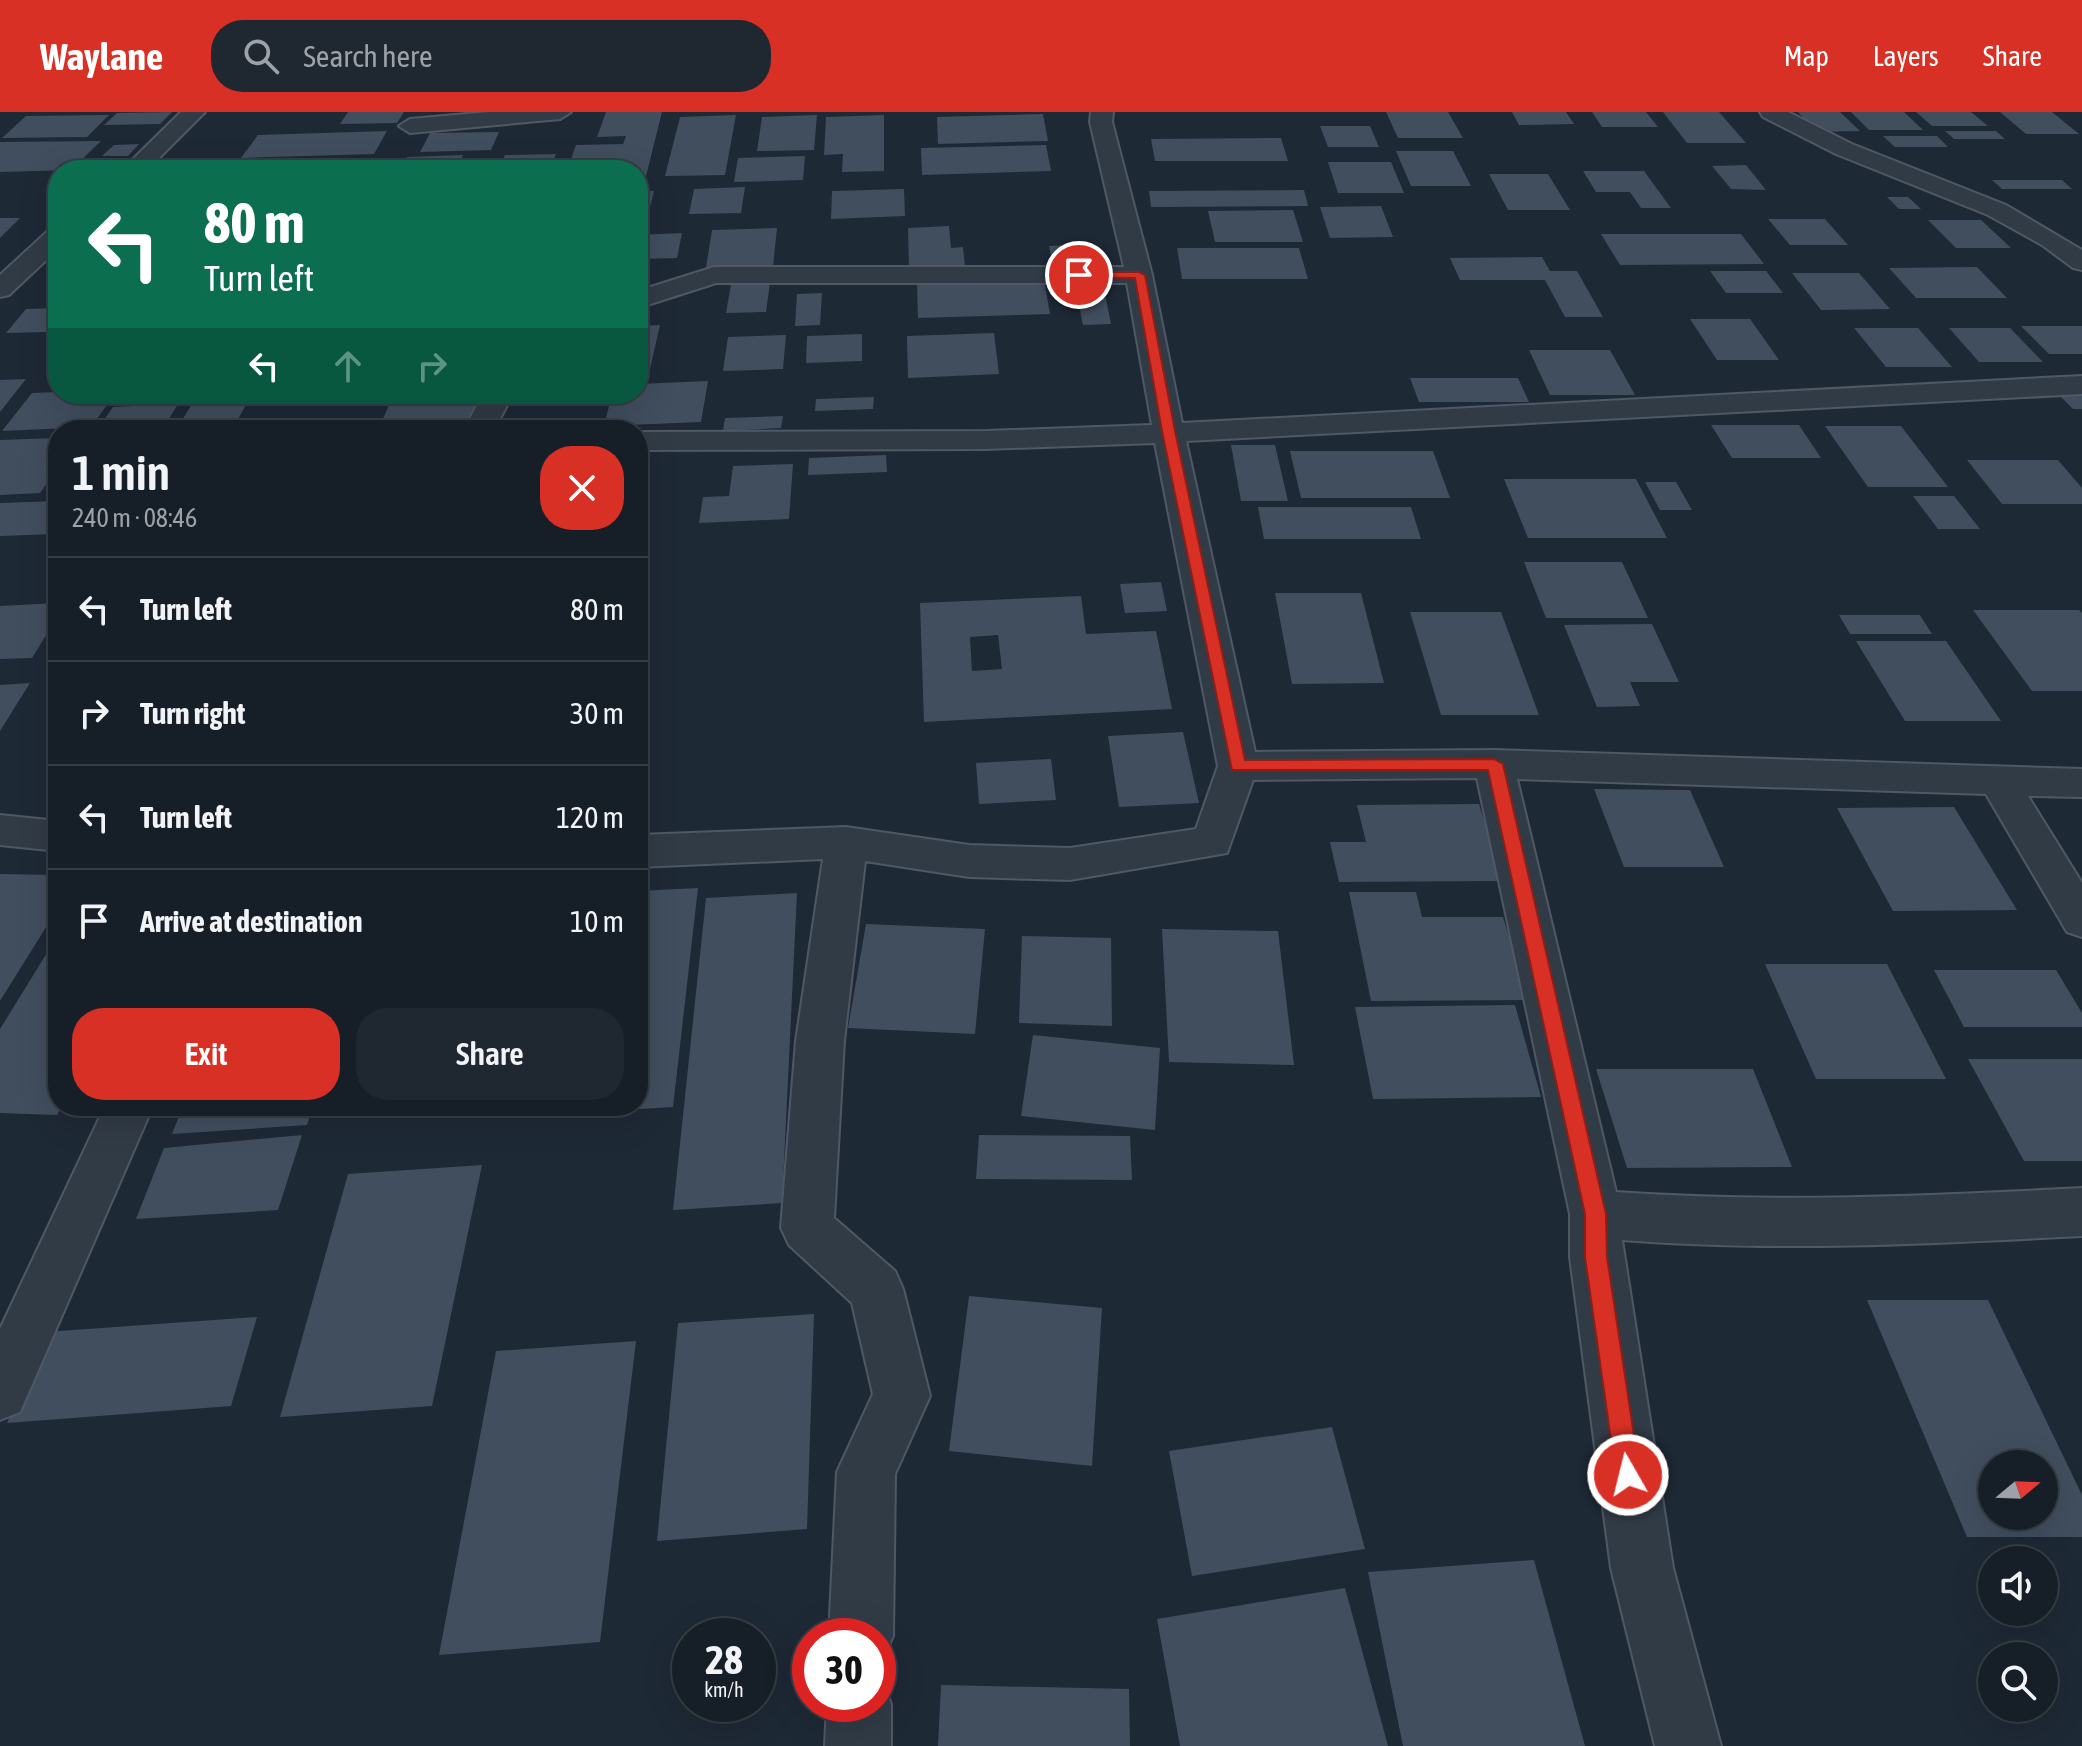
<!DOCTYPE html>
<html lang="en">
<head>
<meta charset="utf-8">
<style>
  :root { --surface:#161f28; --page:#1f2730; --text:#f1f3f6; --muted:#9ea2a8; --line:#353d45; --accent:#d93025 }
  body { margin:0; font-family:"Asap Condensed",sans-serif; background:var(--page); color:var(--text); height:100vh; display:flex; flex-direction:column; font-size:30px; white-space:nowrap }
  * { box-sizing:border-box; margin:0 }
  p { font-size:26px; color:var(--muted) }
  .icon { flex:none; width:44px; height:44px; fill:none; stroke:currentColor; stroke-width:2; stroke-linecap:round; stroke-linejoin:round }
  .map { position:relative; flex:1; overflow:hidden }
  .drawer { position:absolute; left:48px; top:308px; width:600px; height:696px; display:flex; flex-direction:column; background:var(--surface); border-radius:32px; box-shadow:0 8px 32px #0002,0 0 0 2px var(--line) }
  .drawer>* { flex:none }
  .top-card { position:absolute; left:48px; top:48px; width:600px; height:244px; border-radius:32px; box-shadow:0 8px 32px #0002,0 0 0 2px var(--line); background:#0b6e4f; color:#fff; overflow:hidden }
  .needle { width:52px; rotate:71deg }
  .controls { position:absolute; left:1978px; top:1338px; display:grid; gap:16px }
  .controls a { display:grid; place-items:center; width:80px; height:80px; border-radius:50%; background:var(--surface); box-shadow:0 8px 32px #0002,0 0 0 2px var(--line); font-size:40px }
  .speed { position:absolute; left:672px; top:1506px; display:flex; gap:16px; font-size:40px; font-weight:700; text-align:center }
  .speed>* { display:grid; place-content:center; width:104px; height:104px; border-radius:50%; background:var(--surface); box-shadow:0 8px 32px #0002,0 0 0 2px var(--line); line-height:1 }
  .speed small { font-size:20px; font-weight:400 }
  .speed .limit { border:12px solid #d22; background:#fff; color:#111 }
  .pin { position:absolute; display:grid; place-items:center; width:68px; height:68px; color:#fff; margin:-34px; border:4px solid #fff; border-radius:50%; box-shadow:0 2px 8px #0007 }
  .me { position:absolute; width:88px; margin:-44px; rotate:352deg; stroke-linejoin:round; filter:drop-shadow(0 0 6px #0008) }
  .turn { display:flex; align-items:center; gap:28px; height:168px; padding:0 24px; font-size:36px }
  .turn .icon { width:104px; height:104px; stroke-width:2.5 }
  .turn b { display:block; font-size:56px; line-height:68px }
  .lanes { display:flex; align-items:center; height:76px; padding:0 24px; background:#0003; justify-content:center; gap:40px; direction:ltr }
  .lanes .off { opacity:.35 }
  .round { display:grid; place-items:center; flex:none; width:84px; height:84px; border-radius:32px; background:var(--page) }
  .overview { display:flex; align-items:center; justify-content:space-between; height:136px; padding:0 24px }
  h1 { font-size:48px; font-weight:600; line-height:60px }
  .cta { display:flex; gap:16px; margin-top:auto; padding:16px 24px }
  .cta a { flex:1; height:92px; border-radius:32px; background:var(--accent); color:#fff; font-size:32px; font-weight:600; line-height:92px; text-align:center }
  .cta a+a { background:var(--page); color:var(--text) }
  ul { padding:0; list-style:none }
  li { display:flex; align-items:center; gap:24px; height:104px; padding:0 24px; border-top:2px solid var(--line) }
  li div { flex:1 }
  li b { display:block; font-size:30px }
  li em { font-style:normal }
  header { display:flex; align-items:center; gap:48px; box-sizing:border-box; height:112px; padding:0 40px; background:var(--accent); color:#fff }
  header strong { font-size:38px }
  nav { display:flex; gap:44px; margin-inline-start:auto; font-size:28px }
  .search { width:560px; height:72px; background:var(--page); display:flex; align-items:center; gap:20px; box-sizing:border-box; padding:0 28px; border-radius:32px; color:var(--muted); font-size:30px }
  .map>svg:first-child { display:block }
</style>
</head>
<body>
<header>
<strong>Waylane</strong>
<div class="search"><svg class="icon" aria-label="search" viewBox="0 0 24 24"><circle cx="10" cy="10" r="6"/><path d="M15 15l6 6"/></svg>Search here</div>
<nav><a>Map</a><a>Layers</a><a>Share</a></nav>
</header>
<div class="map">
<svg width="2082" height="1634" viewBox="0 0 2082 1634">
  <rect width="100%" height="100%" fill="#1e2936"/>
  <path fill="#414e5e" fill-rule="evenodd" d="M 172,0 L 160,12 L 104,13 L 117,1 Z
    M 348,0 L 404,0 L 397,11 L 340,12 Z
    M 606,0 L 662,0 L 643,76 L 638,76 L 638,58 L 567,58 L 576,33 L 623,32 L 626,24 L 597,25 Z
    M 1386,0 L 1448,0 L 1463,26 L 1398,26 Z
    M 1512,0 L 1566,0 L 1574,12 L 1519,13 Z
    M 1592,0 L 1646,0 L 1658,15 L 1602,15 Z
    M 1663,0 L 1719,0 L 1746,31 L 1687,31 Z
    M 1798,0 L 1840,0 L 1860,19 L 1816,20 Z
    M 1851,0 L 1904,0 L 1923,18 L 1869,18 Z
    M 1916,0 L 1971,0 L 1988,14 L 1932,14 Z
    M 2000,0 L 2052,0 L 2079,22 L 2026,22 Z
    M 1043,2 L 1048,29 L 938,32 L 937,5 Z
    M 109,3 L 87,25 L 2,26 L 26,4 Z
    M 736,3 L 725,63 L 665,64 L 680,5 Z
    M 817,3 L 814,38 L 757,39 L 762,5 Z
    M 884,3 L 884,59 L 842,60 L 843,42 L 824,43 L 826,5 Z
    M 1320,14 L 1370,14 L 1379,35 L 1328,35 Z
    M 387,19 L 374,42 L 241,46 L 258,23 Z
    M 1945,19 L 1996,19 L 2005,27 L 1954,27 Z
    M 499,20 L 491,38 L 420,40 L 430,21 Z
    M 1883,24 L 1937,24 L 1948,35 L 1895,35 Z
    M 1281,26 L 1288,49 L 1155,49 L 1151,27 Z
    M 101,29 L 71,58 L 0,60 L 0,30 Z
    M 139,32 L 128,44 L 102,44 L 114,33 Z
    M 1046,33 L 1051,59 L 922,63 L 921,36 Z
    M 1396,39 L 1453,39 L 1471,74 L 1411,74 Z
    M 556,42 L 550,58 L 498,58 L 505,43 Z
    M 463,43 L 456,58 L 400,58 L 407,45 Z
    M 805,44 L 803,68 L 734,70 L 738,46 Z
    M 1328,50 L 1391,50 L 1404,81 L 1338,81 Z
    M 304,51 L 300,58 L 204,58 L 207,54 Z
    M 1746,53 L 1766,78 L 1731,77 L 1712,54 Z
    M 1583,59 L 1644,59 L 1671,96 L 1641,96 L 1630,80 L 1596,80 Z
    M 1489,62 L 1548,62 L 1570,98 L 1508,98 Z
    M 1992,68 L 2062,68 L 2072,77 L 2002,77 Z
    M 745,75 L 741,101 L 689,102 L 694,77 Z
    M 904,77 L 905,104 L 831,107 L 832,79 Z
    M 1304,78 L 1308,94 L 1151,95 L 1149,79 Z
    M 638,79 L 654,79 L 648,103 L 638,103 Z
    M 1887,85 L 1908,85 L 1921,97 L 1899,97 Z
    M 1381,94 L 1393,125 L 1330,126 L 1320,95 Z
    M 1293,98 L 1303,130 L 1215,130 L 1208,99 Z
    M 0,106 L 20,106 L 0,126 Z
    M 1768,107 L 1825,107 L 1848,133 L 1790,133 Z
    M 1928,108 L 1981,108 L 2011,136 L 1956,136 Z
    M 949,114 L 951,136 L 963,135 L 965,155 L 909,157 L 908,116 Z
    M 777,116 L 773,154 L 706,156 L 712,118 Z
    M 682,121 L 677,146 L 638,147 L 638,123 Z
    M 1601,122 L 1741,122 L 1764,152 L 1620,153 Z
    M 1076,133 L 1080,149 L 1052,150 L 1049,134 Z
    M 1177,136 L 1299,136 L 1308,167 L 1182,167 Z
    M 1542,145 L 1550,159 L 1577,159 L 1603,205 L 1565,205 L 1545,168 L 1460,168 L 1450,146 Z
    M 1977,155 L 2007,186 L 1916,186 L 1889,156 Z
    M 1710,159 L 1766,159 L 1783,181 L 1726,181 Z
    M 1792,161 L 1859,161 L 1890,197 L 1821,198 Z
    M 1044,167 L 1050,202 L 918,206 L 917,171 Z
    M 770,171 L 766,200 L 726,201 L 731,172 Z
    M 822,181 L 820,213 L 795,214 L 797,182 Z
    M 1105,182 L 1111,212 L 1083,213 L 1077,183 Z
    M 58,196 L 58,205 L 46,220 L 6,221 L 26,197 Z
    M 1690,207 L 1750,207 L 1779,248 L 1717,248 Z
    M 660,213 L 650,257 L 638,257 L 638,214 Z
    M 2021,214 L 2082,214 L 2082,242 L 2049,242 Z
    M 1854,216 L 1918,216 L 1952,255 L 1886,255 Z
    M 1949,216 L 2010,216 L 2043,250 L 1979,250 Z
    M 994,221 L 999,262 L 908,266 L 907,224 Z
    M 862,222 L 862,249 L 806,251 L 807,224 Z
    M 786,223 L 783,257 L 723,259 L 728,225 Z
    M 1529,238 L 1610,238 L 1635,283 L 1550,283 Z
    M 1410,266 L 1518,266 L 1529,290 L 1419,290 Z
    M 26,267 L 0,300 L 0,268 Z
    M 708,269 L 701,310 L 604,314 L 612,282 L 638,282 L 638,272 Z
    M 2055,279 L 2082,279 L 2082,297 L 2073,297 Z
    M 58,280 L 115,282 L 91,315 L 2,319 L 32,281 Z
    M 252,282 L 232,318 L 176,318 L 197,284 Z
    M 394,282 L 479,282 L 469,308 L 381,311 Z
    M 874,285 L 873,297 L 815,299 L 816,287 Z
    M 178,292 L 162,318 L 97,318 L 113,295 Z
    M 783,304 L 781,316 L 723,319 L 725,306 Z
    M 1711,313 L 1799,313 L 1821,346 L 1732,346 Z
    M 1825,314 L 1901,314 L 1948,375 L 1868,375 Z
    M 58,326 L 58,356 L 40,381 L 0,383 L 0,328 Z
    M 1231,333 L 1275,333 L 1288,389 L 1241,389 Z
    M 1290,339 L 1433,339 L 1450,386 L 1301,386 Z
    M 886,343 L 887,360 L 808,363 L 809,346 Z
    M 1967,348 L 2058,348 L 2082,376 L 2082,392 L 2002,392 Z
    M 793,352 L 789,407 L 699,411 L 703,385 L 729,384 L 733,354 Z
    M 1504,367 L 1636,367 L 1667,426 L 1528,426 Z
    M 1645,370 L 1676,370 L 1692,398 L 1660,398 Z
    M 1913,384 L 1954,384 L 1980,417 L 1938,417 Z
    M 58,389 L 56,422 L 0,424 L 0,391 Z
    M 1258,395 L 1411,395 L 1421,427 L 1264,427 Z
    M 1524,450 L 1622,450 L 1648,506 L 1546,506 Z
    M 1161,470 L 1167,499 L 1125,501 L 1120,472 Z
    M 1275,481 L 1361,481 L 1384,571 L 1292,572 Z
    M 638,483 L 646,483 L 641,513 L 638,513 Z
    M 1081,484 L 1086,522 L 1156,519 L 1172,597 L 924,610 L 920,491 ZM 998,523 L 1002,557 L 972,559 L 970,525 Z
    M 58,491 L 58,504 L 32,546 L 0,547 L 0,494 Z
    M 1973,498 L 2079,498 L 2082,501 L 2082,579 L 2032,579 Z
    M 1410,500 L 1501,500 L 1539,603 L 1441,603 Z
    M 1839,503 L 1920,503 L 1932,522 L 1850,522 Z
    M 1652,512 L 1679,570 L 1630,570 L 1640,594 L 1597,595 L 1564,513 Z
    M 1856,529 L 1946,529 L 2001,609 L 1905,609 Z
    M 30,571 L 0,619 L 0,573 Z
    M 1183,620 L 1199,691 L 1119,695 L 1108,624 Z
    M 1051,647 L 1056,688 L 979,692 L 976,651 Z
    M 1594,677 L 1690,678 L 1724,755 L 1624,755 Z
    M 1479,692 L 1503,769 L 1339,770 L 1330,730 L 1366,730 L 1357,693 Z
    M 1954,695 L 2017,798 L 1893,799 L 1837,696 Z
    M 0,762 L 58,763 L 58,796 L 0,889 Z
    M 698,776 L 673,995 L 538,1003 L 540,994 L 638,994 L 638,779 Z
    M 1349,780 L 1416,780 L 1422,805 L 1503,805 L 1528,888 L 1371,889 Z
    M 797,781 L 782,1091 L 673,1098 L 706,786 Z
    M 866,812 L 985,817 L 975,922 L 848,916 Z
    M 1162,817 L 1278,819 L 1294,953 L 1169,950 Z
    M 58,823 L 58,994 L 62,994 L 57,1003 L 0,1001 L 0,917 Z
    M 1022,824 L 1111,826 L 1112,914 L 1019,911 Z
    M 1765,852 L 1887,852 L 1946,967 L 1816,967 Z
    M 1934,858 L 2056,858 L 2082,901 L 2082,915 L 1964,915 Z
    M 1515,893 L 1541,985 L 1373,987 L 1355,895 Z
    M 1033,923 L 1160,936 L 1155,1018 L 1021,1004 Z
    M 1968,947 L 2082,947 L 2082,1049 L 2024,1049 Z
    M 1596,957 L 1753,957 L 1792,1055 L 1627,1056 Z
    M 183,994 L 313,994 L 307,1013 L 172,1022 Z
    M 377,994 L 422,994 L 422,996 L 375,1000 Z
    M 302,1023 L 278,1098 L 136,1107 L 164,1036 Z
    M 979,1023 L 1130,1024 L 1132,1068 L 976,1067 Z
    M 482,1053 L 432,1294 L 280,1305 L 348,1062 Z
    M 969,1184 L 1102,1196 L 1092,1354 L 949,1339 Z
    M 1867,1188 L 1988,1188 L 2082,1383 L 2082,1425 L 1967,1425 ZM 1992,1352 L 2044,1352 L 2044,1404 L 1992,1404 Z
    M 814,1202 L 807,1417 L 657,1429 L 678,1211 Z
    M 257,1205 L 231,1294 L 7,1311 L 45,1220 Z
    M 636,1229 L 600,1530 L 439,1543 L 496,1239 Z
    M 1332,1315 L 1365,1437 L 1192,1464 L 1169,1339 Z
    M 1534,1448 L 1585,1634 L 1403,1634 L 1368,1460 Z
    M 1345,1476 L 1388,1634 L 1180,1634 L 1157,1507 Z
    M 941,1573 L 1129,1577 L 1130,1634 L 938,1634 Z"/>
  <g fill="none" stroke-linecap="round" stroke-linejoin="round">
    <defs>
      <path id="minor" d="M 181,0 L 205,0 L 147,58 L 122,58 Z
        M 489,0 L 571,0 L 560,7 L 410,21 L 399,14 L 410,7 Z
        M 1091,0 L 1113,0 L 1112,10 L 1152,163 L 1182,311 L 2082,264 L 2082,282 L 1186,329 L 1255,640 L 1494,638 L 2082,657 L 2082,685 L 2028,684 L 2082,771 L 2082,825 L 2067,820 L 1986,682 L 1517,667 L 1616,1080 C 1772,1091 1927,1084 2082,1076 L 2082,1124 C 1929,1132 1775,1140 1622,1128 L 1673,1456 L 1721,1634 L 1655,1634 L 1611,1456 L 1570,1145 L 1570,1102 L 1477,666 L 1253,668 L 1227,741 L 1070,768 L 969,765 L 865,749 L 844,929 L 834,1106 L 895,1159 L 903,1177 L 930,1284 L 895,1362 L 893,1524 L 883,1546 L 878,1548 L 878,1524 L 829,1524 L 837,1360 L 873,1282 L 852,1191 L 789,1133 L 781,1116 L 796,929 L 823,747 L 638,755 L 638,723 L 846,715 L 969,733 L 1070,736 L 1196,717 L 1218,654 L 1155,331 L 986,337 L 638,338 L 638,320 L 986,319 L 1152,313 L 1127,171 L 716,171 L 638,196 L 638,179 L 714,155 L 1124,155 L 1090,10 Z
        M 1760,0 L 1788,0 L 1852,32 L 2006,93 L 2082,138 L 2082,158 L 2073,156 L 2042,133 L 1988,103 L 1836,42 L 1763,5 Z
        M 58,115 L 58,137 L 9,183 L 0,185 L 0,163 L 49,118 Z
        M 483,282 L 513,282 L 494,318 L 464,318 Z
        M 0,703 L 58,709 L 58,739 L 0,733 Z
        M 105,994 L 153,994 L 20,1300 L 0,1308 L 0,1217 Z
        M 878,1567 L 882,1569 L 891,1592 L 891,1634 L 825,1634 L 827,1592 L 878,1592 Z"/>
    </defs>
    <use href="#minor" stroke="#4f5865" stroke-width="4"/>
    <use href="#minor" fill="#313b46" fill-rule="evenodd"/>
  </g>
  <path fill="#d93025" stroke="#8d1f18" stroke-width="2" d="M 1079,160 L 1139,160 L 1145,163 L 1175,319 L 1245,648 L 1494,647 L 1503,652 L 1606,1102 L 1607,1145 L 1640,1363 L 1637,1371 L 1628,1375 L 1619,1371 L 1616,1363 L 1585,1145 L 1585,1102 L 1488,658 L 1232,658 L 1162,319 L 1135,166 L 1075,165 L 1075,160 Z"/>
</svg>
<div class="controls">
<a><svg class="needle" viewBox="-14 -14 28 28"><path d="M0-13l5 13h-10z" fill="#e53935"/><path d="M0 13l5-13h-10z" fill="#9ea2a8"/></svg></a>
<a><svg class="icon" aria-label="sound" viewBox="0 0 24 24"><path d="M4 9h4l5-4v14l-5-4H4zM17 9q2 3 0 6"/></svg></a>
<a><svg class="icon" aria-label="search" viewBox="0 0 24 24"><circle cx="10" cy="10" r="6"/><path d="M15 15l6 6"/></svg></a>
</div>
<div class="speed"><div>28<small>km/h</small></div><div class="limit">30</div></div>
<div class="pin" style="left:1079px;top:163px;background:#d93025"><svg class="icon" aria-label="arrive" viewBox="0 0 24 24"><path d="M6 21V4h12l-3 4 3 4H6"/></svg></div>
<svg class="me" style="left:1628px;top:1363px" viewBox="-20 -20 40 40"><circle r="17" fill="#d93025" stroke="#fff" stroke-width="3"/><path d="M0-11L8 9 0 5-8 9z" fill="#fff"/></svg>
<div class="top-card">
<div class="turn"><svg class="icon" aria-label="left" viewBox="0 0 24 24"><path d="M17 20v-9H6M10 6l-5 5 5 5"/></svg><div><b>80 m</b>Turn left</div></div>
<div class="lanes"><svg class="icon" aria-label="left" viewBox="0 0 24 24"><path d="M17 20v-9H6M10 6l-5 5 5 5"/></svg><svg class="icon off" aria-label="ahead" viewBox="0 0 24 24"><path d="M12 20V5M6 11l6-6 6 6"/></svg><svg class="icon off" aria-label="right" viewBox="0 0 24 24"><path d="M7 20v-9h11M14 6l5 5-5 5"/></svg></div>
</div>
<section class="drawer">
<div class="overview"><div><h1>1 min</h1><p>240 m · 08:46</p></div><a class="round" style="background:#d93025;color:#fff"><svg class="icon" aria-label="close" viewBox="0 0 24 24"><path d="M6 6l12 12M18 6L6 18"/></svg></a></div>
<ul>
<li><svg class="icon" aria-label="left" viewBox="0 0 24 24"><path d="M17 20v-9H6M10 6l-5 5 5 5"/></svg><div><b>Turn left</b></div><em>80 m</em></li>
<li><svg class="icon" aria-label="right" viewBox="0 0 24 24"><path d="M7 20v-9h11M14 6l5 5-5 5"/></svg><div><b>Turn right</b></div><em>30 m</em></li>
<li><svg class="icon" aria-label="left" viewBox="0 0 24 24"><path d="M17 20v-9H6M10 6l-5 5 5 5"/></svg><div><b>Turn left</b></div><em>120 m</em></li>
<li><svg class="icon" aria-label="arrive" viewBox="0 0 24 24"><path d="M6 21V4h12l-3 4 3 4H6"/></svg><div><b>Arrive at destination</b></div><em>10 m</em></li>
</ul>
<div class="cta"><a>Exit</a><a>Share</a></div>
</section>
</div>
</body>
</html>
